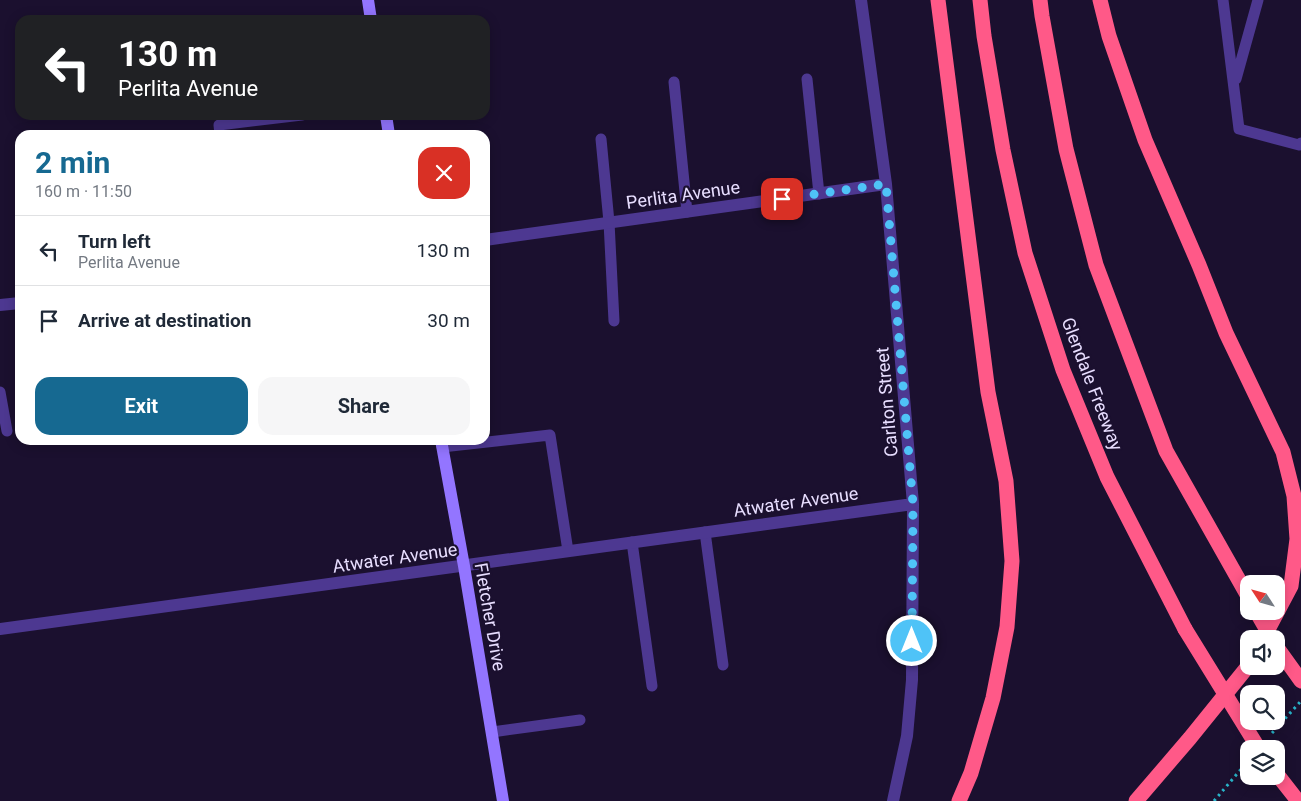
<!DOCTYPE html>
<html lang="en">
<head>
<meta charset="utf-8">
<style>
  :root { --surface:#fff; --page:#f6f6f7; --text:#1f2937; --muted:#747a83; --line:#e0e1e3; --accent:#166991 }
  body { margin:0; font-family:Roboto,sans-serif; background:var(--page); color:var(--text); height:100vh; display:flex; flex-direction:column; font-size:19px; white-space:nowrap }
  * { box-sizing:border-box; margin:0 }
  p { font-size:16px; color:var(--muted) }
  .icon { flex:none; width:28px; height:28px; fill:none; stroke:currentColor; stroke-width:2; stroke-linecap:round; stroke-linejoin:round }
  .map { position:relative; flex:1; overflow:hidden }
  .side { position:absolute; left:15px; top:130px; width:475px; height:315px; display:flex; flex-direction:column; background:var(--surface); border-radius:15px; box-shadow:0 2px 12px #0003 }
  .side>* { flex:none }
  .hud { position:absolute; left:15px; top:15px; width:475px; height:105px; border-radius:15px; box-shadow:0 2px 12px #0003; background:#202124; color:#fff; overflow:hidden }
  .needle { width:32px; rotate:306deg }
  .buttons { position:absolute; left:1240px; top:575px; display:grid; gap:10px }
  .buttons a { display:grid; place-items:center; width:45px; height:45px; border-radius:10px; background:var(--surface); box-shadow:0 2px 12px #0003; font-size:25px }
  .pin { position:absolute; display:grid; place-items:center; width:42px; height:42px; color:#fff; margin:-21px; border-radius:10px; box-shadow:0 2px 8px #0006 }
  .me { position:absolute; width:55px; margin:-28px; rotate:0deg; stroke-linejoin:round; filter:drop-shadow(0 0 4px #0008) }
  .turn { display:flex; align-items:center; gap:18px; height:105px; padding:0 20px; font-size:22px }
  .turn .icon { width:65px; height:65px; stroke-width:2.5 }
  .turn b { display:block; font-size:35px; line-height:42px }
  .round { display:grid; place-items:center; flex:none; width:52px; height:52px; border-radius:15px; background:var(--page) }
  .headline { display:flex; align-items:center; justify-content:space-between; height:85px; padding:0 20px }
  h1 { font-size:30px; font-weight:700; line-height:38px; color:var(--accent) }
  .action { display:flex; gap:10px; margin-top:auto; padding:10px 20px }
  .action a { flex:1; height:58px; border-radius:15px; background:var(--accent); color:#fff; font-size:20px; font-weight:700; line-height:58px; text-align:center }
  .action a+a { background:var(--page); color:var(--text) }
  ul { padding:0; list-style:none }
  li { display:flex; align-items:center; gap:15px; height:70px; padding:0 20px; border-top:1px solid var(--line) }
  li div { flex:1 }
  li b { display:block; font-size:19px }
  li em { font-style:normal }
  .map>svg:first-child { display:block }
</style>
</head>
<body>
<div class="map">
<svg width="1301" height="801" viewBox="0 0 1301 801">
  <rect width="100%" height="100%" fill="#1b102f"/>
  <path fill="#1b102f" d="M 1301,727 L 1301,801 L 1239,801 L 1259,776 L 1276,776 L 1276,755 Z"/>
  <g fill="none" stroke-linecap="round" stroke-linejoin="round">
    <path stroke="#28b4c9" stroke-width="3" stroke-dasharray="2.5 4" stroke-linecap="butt" d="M 1272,733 L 1301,701
      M 1214,801 L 1248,761"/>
    <path stroke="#4d3891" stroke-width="11" d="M 1223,0 L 1239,129 L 1299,145 L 1301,143
      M 807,79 L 819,194
      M 1236,79 L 1258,0
      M 674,82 L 687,212
      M 220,135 L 219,125 L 302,115
      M 601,139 L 609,222 L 614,321
      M 0,392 L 7,431
      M 442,447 L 550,435 L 568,551
      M 705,532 L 723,665
      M 632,542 L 652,686
      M 492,732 L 580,720"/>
    <path stroke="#4d3891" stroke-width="12" d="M 861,0 L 886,184 L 913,504 L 912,680 L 907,736 L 893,801
      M 485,240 L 886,184
      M 0,305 L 20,303
      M 0,629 L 913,504"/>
    <path stroke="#9375ff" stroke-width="12" d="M 368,0 L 371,20
      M 386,115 L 389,135
      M 441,440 L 464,566 L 503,801"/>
    <path stroke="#ff5988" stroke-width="15" d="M 938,0 L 988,392 L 1006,481 L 1012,561 L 1007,627 L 993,698 L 971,773 L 959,801
      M 980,0 L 984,36 L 1003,150 L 1025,253 L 1063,370 L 1107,477 L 1185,629
      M 1040,0 L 1042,16 L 1066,149 L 1096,265 L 1166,451 L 1249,598
      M 1100,0 L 1109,36 L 1145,140 L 1199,265 L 1226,333 L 1283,452 L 1294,496 L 1297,539 L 1291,586 L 1263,639
      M 1276,646 L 1301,681
      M 1276,773 L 1298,801
      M 1136,801 L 1190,738 L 1249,665"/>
    <path stroke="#ff5988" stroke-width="15" d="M 1256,611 L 1272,639
      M 1185,629 L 1259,749"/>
  </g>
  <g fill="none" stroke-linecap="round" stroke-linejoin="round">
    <path stroke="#4fc3f7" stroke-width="9" stroke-dasharray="0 16.2" d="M 782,199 L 886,184 L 913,504 L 912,641"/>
  </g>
  <g text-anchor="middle" stroke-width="4.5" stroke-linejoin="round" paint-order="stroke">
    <g font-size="18" fill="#e8deff" stroke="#1b102f">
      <text transform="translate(683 195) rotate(-8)" y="6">Perlita Avenue</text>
      <text transform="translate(1092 384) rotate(69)" y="6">Glendale Freeway</text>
      <text transform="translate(887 402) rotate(-95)" y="6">Carlton Street</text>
      <text transform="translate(796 502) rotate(-8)" y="6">Atwater Avenue</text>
      <text transform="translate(395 558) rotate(-8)" y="6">Atwater Avenue</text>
      <text transform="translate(490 617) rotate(80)" y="6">Fletcher Drive</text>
    </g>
  </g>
</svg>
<div class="buttons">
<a><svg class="needle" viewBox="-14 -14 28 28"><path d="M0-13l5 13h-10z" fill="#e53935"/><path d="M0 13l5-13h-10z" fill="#747a83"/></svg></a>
<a><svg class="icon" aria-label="sound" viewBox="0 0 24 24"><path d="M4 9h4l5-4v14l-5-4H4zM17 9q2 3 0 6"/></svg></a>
<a><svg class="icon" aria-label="search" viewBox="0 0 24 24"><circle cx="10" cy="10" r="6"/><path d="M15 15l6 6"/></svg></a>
<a><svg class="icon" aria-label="layers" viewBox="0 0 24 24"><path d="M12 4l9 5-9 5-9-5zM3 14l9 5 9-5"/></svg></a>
</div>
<div class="pin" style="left:782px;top:199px;background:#d93025"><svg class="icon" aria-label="arrive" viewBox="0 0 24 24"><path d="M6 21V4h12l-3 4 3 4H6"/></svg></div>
<svg class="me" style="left:912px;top:641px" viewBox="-20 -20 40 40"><circle r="17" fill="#4fc3f7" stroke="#fff" stroke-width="3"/><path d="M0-11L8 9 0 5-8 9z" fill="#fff"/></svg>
<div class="hud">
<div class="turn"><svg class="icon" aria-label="left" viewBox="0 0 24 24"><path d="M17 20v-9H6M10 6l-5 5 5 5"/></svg><div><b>130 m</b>Perlita Avenue</div></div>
</div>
<section class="side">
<div class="headline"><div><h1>2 min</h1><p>160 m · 11:50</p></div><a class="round" style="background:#d93025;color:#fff"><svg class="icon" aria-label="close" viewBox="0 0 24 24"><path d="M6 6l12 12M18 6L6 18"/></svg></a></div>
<ul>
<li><svg class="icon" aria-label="left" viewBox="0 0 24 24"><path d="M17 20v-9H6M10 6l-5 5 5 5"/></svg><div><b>Turn left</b><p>Perlita Avenue</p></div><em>130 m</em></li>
<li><svg class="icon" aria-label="arrive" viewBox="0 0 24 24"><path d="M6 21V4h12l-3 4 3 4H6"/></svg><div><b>Arrive at destination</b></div><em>30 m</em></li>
</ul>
<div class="action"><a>Exit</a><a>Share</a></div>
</section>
</div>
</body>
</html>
